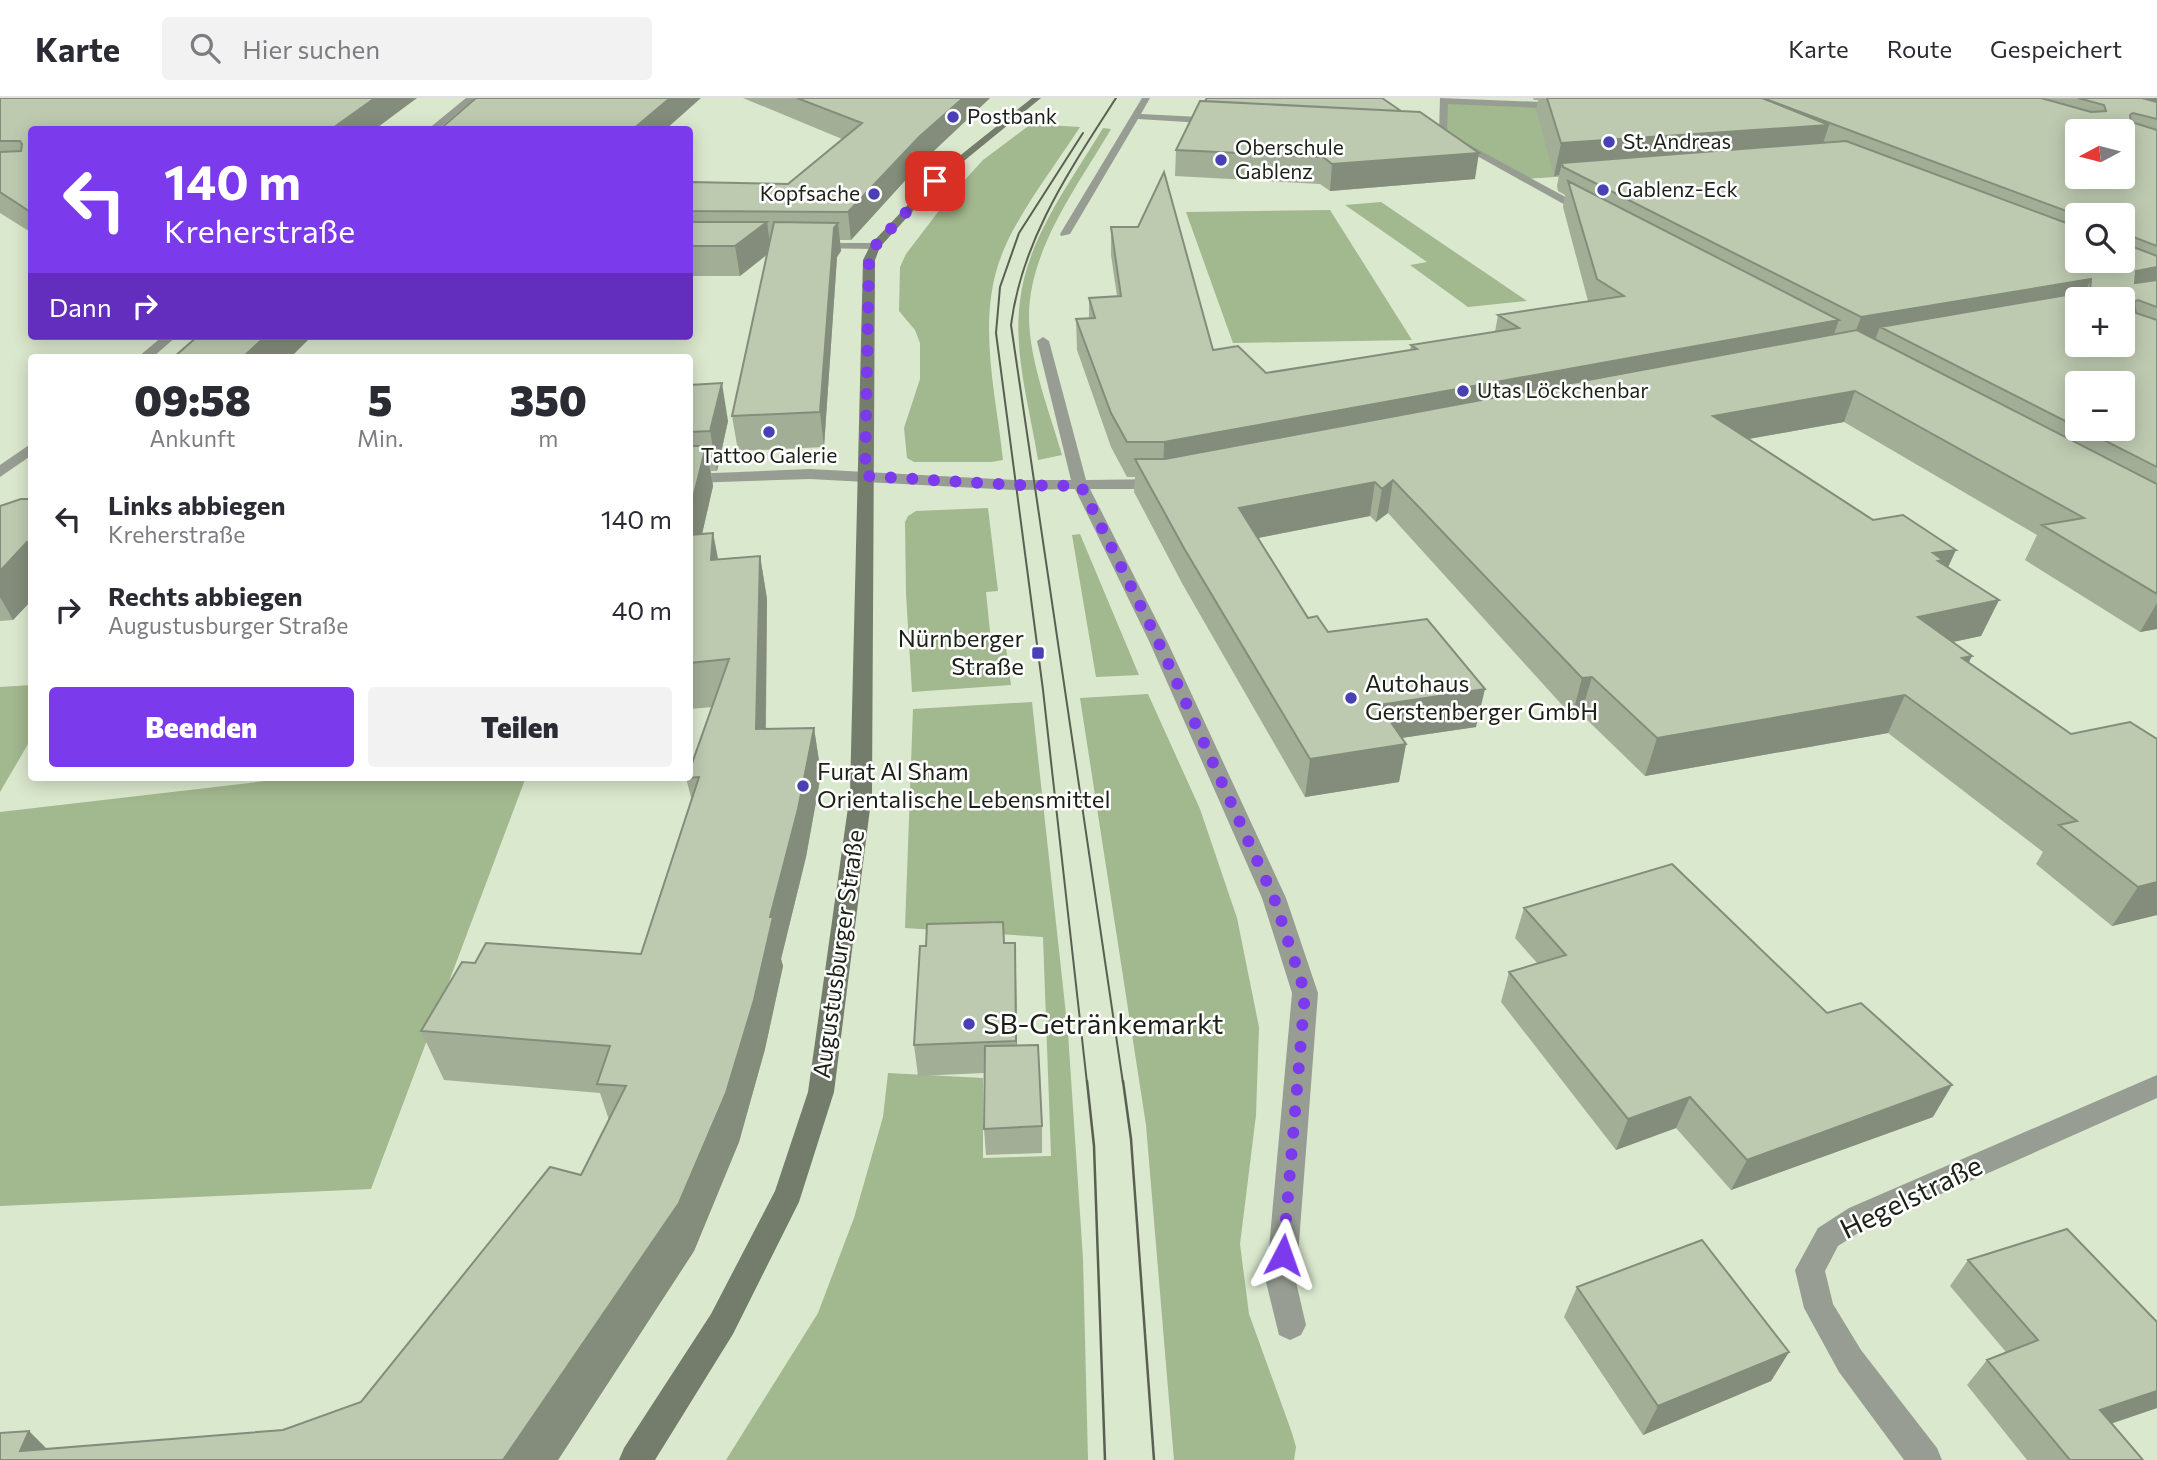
<!DOCTYPE html>
<html lang="de">
<head>
<meta charset="utf-8">
<style>
  :root { --surface:#fff; --page:#f2f2f3; --text:#2b2b33; --muted:#7c7c81; --line:#e1e1e2; --accent:#7c3aed }
  body { margin:0; font-family:Commissioner,sans-serif; background:var(--page); color:var(--text); height:100vh; display:flex; flex-direction:column; font-size:26px; white-space:nowrap }
  * { box-sizing:border-box; margin:0 }
  p { font-size:23px; color:var(--muted) }
  .icon { flex:none; width:38px; height:38px; fill:none; stroke:currentColor; stroke-width:2; stroke-linecap:round; stroke-linejoin:round }
  .map { position:relative; flex:1; overflow:hidden }
  .sheet { position:absolute; left:28px; top:256px; width:665px; height:427px; display:flex; flex-direction:column; background:var(--surface); border-radius:7px; box-shadow:0 4px 18px #0003 }
  .sheet>* { flex:none }
  .top-card { position:absolute; left:28px; top:28px; width:665px; height:214px; border-radius:7px; box-shadow:0 4px 18px #0003; background:#7c3aed; color:#fff; overflow:hidden }
  .needle { width:46px; rotate:263deg }
  .tools { position:absolute; left:2065px; top:21px; display:grid; gap:14px }
  .tools a { display:grid; place-items:center; width:70px; height:70px; border-radius:7px; background:var(--surface); box-shadow:0 4px 18px #0003; font-size:35px }
  .pin { position:absolute; display:grid; place-items:center; width:60px; height:60px; color:#fff; margin:-30px; border-radius:14px; box-shadow:0 4px 10px #0006 }
  .me { position:absolute; width:77px; margin:-38px; rotate:4deg; stroke-linejoin:round; filter:drop-shadow(0 0 5px #0008) }
  .turn { display:flex; align-items:center; gap:24px; height:147px; padding:0 21px; font-size:32px }
  .turn .icon { width:91px; height:91px; stroke-width:2.5 }
  .turn b { display:block; font-size:49px; line-height:60px }
  .then { display:flex; align-items:center; height:66px; padding:0 21px; background:#0003; gap:14px; font-size:26px }
  .eta { display:flex; justify-content:space-evenly; align-items:center; height:119px; text-align:center }
  .eta b { font-size:42px; font-weight:800; line-height:49px }
  .primary-button { display:flex; gap:14px; margin-top:auto; padding:14px 21px }
  .primary-button a { flex:1; height:80px; border-radius:7px; background:var(--accent); color:#fff; font-size:28px; font-weight:800; line-height:80px; text-align:center }
  .primary-button a+a { background:var(--page); color:var(--text) }
  ul { padding:0; list-style:none }
  li { display:flex; align-items:center; gap:21px; height:91px; padding:0 21px }
  li div { flex:1 }
  li b { display:block; font-size:26px }
  li em { font-style:normal }
  header { display:flex; align-items:center; gap:42px; box-sizing:border-box; height:98px; padding:0 35px; background:var(--surface); border-bottom:2px solid var(--line) }
  header strong { font-size:33px }
  nav { display:flex; gap:38px; margin-inline-start:auto; font-size:24px }
  .search { width:490px; height:63px; background:var(--page); display:flex; align-items:center; gap:18px; box-sizing:border-box; padding:0 24px; border-radius:7px; color:var(--muted); font-size:26px }
  .map>svg:first-child { display:block }
</style>
</head>
<body>
<header>
<strong>Karte</strong>
<div class="search"><svg class="icon" aria-label="search" viewBox="0 0 24 24"><circle cx="10" cy="10" r="6"/><path d="M15 15l6 6"/></svg>Hier suchen</div>
<nav><a>Karte</a><a>Route</a><a>Gespeichert</a></nav>
</header>
<div class="map">
<svg width="2157" height="1362" viewBox="0 0 2157 1362">
  <rect width="100%" height="100%" fill="#dae8cd"/>
  <path fill="#a2b88e" d="M 1445,3 L 1731,16 L 1841,61 L 1524,81 L 1443,34 Z
    M 1031,26 L 1080,29 C 1055,68 1018,115 1002,156 C 976,221 996,295 1003,362 L 991,364 L 914,364 L 907,360 L 904,330 L 920,281 L 920,245 L 915,232 L 899,213 L 900,169 L 906,156 L 951,97 L 983,62 Z
    M 1103,30 L 1111,31 C 1078,88 1028,152 1029,221 C 1030,265 1050,315 1062,357 L 1038,362 C 1030,311 1013,254 1020,203 C 1027,140 1071,84 1103,30 Z
    M 1381,104 L 1527,203 L 1468,209 L 1410,167 L 1427,164 L 1345,107 Z
    M 1330,112 L 1412,242 L 1233,245 L 1186,114 Z
    M 988,410 L 998,493 L 986,494 L 991,543 L 1005,542 L 1011,587 L 912,594 L 906,496 L 905,424 L 908,418 L 916,413 Z
    M 1080,436 L 1139,577 L 1096,579 L 1072,437 Z
    M 31,587 L 31,641 L 0,694 L 0,589 Z
    M 1148,596 L 1200,711 L 1237,820 L 1259,929 L 1256,1017 L 1240,1146 L 1249,1216 L 1292,1335 L 1296,1349 L 1294,1362 L 1174,1362 L 1146,1027 L 1080,600 Z
    M 1032,604 L 1068,935 L 1083,1161 L 1088,1362 L 726,1362 L 818,1215 L 854,1120 L 883,1019 L 888,975 L 983,980 L 983,1060 L 1051,1058 L 1043,839 L 905,830 L 913,611 Z
    M 300,679 L 526,679 L 371,1091 L 0,1108 L 0,714 Z"/>
  <g fill="none" stroke-linecap="round" stroke-linejoin="round">
    <path fill="#979d92" fill-rule="evenodd" d="M 466,0 L 475,0 L 437,32 L 427,32 Z
      M 1142,0 L 1150,0 L 1141,16 L 1219,20 L 1223,23 L 1219,26 L 1138,21 L 1070,136 L 1061,138 L 1060,136 Z
      M 1440,0 L 1565,5 L 1569,8 L 1565,11 L 1448,6 L 1447,34 L 1443,37 L 1439,34 Z
      M 1455,39 L 1593,114 L 1594,116 L 1585,118 L 1452,44 L 1450,42 Z
      M 814,145 L 875,145 L 881,148 L 875,151 L 810,150 L 810,146 Z
      M 163,238 L 177,238 L 153,259 L 138,259 Z
      M 1043,239 L 1049,243 L 1086,382 L 1164,381 L 1172,386 L 1164,391 L 1090,391 L 1167,543 L 1286,800 L 1318,895 L 1296,1184 L 1306,1227 L 1301,1237 L 1290,1242 L 1279,1237 L 1266,1184 L 1292,895 L 1262,800 L 1149,543 L 1075,391 L 1014,392 L 810,381 L 690,385 L 690,376 L 810,371 L 1014,382 L 1071,382 L 1037,243 Z
      M 32,345 L 32,357 L 0,379 L 0,367 Z
      M 2157,977 L 2157,1000 L 1869,1128 L 1838,1148 L 1825,1173 L 1833,1206 L 1861,1252 L 1937,1350 L 1942,1362 L 1904,1362 L 1839,1274 L 1804,1210 L 1795,1172 L 1818,1130 L 1849,1110 Z"/>
    <path fill="#747c6c" fill-rule="evenodd" d="M 1032,0 L 1041,0 L 943,80 L 880,149 L 875,162 L 872,695 L 834,994 L 799,1104 L 733,1236 L 655,1362 L 619,1362 L 624,1350 L 711,1216 L 775,1093 L 808,994 L 850,695 L 863,162 L 871,146 L 937,76 Z"/>
    <path stroke="#596051" stroke-width="2" d="M 1116,0 C 1070,72 1022,141 1011,227 L 1123,985
      M 1083,35 L 1019,135 L 1000,189 L 996,235 L 1043,592 L 1087,985"/>
    <path stroke="#596051" stroke-width="2.5" d="M 1087,983 L 1094,1048 L 1105,1362
      M 1123,983 L 1131,1041 L 1154,1362"/>
  </g>
  <path fill="#a3ae97" fill-rule="evenodd" d="M 0,0 L 32,32 L 32,135 L 0,115 Z
    M 743,0 L 990,0 L 921,65 L 851,142 L 840,142 L 841,153 L 837,159 L 824,349 L 738,353 L 732,318 L 767,157 L 740,178 L 690,178 L 690,84 L 788,86 L 842,41 Z
    M 1533,0 L 2157,0 L 2157,531 L 2140,534 L 2025,462 L 2037,437 L 1844,324 L 1749,341 L 1999,502 L 1981,538 L 1952,544 L 1972,558 L 1968,564 L 2071,636 L 2157,817 L 2112,828 L 2036,766 L 2043,754 L 1888,635 L 1645,678 L 1581,616 L 1572,618 L 1388,415 L 1376,424 L 1370,418 L 1258,440 L 1308,520 L 1328,534 L 1476,629 L 1402,640 L 1406,646 L 1399,684 L 1305,699 L 1183,487 L 1134,394 L 1135,379 L 1127,379 L 1111,349 L 1077,252 L 1076,221 L 1089,220 L 1089,200 L 1117,198 L 1111,157 L 1111,129 L 1213,252 L 1266,275 L 1410,252 L 1411,247 L 1495,234 L 1498,217 L 1588,203 L 1563,109 L 1565,97 L 1558,93 L 1557,88 L 1559,77 L 1554,78 L 1536,12 L 1538,2 L 1534,2 ZM 2077,117 L 2123,117 L 2123,163 L 2077,163 ZM 2077,285 L 2123,331 L 2077,331 Z
    M 1200,3 L 1475,81 L 1330,93 L 1320,86 L 1175,78 L 1176,52 Z
    M 690,287 L 728,323 L 717,373 L 711,373 L 713,388 L 702,436 L 713,435 L 718,461 L 760,458 L 767,501 L 766,631 L 814,630 L 821,676 L 806,759 L 781,861 L 783,868 L 765,951 L 739,1044 L 694,1153 L 558,1362 L 0,1362 L 47,1351 L 283,1332 L 361,1304 L 581,1077 L 609,1022 L 600,995 L 444,982 L 421,933 L 475,865 L 641,856 L 692,703 L 686,680 L 712,609 L 690,611 Z
    M 32,401 L 32,502 L 13,522 L 0,523 L 0,408 Z
    M 1524,810 L 1933,1019 L 1731,1092 L 1676,1030 L 1616,1052 L 1501,904 L 1509,874 L 1537,865 L 1515,840 Z
    M 1003,824 L 1004,845 L 1016,876 L 1017,948 L 1042,1028 L 1042,1055 L 986,1057 L 984,1031 L 984,975 L 918,978 L 914,947 L 926,848 Z
    M 1968,1162 L 2157,1310 L 2111,1326 L 2143,1362 L 2027,1362 L 1967,1287 L 1987,1262 L 2006,1254 L 1950,1188 Z
    M 1577,1189 L 1789,1254 L 1771,1283 L 1643,1337 L 1564,1219 Z"/>
  <path fill="#848d7b" d="M 375,0 L 417,0 L 374,32 L 330,32 Z
    M 670,0 L 701,0 L 665,32 L 632,32 Z
    M 963,0 L 990,0 L 921,65 L 851,142 L 848,114 L 919,39 Z
    M 2106,0 L 2157,0 L 2157,10 Z
    M 1829,27 L 1819,58 L 1562,65 L 1559,77 L 1554,78 L 1561,45 Z
    M 1479,55 L 1475,81 L 1330,93 L 1332,66 Z
    M 767,124 L 771,153 L 740,178 L 735,148 Z
    M 838,125 L 841,153 L 837,159 L 824,349 L 820,314 L 834,130 Z
    M 2157,169 L 2157,193 L 2123,200 L 2136,173 Z
    M 2091,181 L 2082,201 L 1880,229 L 1874,244 L 1850,248 L 1861,219 Z
    M 1839,222 L 1828,253 L 1163,378 L 1164,344 Z
    M 266,238 L 312,238 L 291,259 L 243,259 Z
    M 722,285 L 728,323 L 717,373 L 710,333 Z
    M 1855,293 L 1844,324 L 1703,349 L 1713,318 Z
    M 706,348 L 713,388 L 692,480 L 690,469 L 690,412 Z
    M 1393,382 L 1388,415 L 1376,424 L 1382,391 Z
    M 1375,384 L 1370,418 L 1237,444 L 1239,410 Z
    M 713,435 L 721,477 L 711,462 Z
    M 27,444 L 32,452 L 32,502 L 13,522 L 0,499 L 0,473 Z
    M 1956,452 L 1940,487 L 1933,455 Z
    M 760,458 L 767,501 L 765,678 L 756,631 Z
    M 1999,502 L 1981,538 L 1901,555 L 1918,519 Z
    M 2157,505 L 2157,531 L 2140,534 Z
    M 1972,558 L 1954,595 L 1962,560 Z
    M 1592,579 L 1581,616 L 1572,618 L 1582,580 Z
    M 1485,591 L 1476,629 L 1373,644 L 1379,607 Z
    M 1905,597 L 1888,635 L 1645,678 L 1657,640 Z
    M 814,630 L 821,676 L 806,759 L 781,861 L 783,868 L 765,951 L 739,1044 L 694,1153 L 558,1362 L 503,1362 L 770,819 Z
    M 1406,646 L 1399,684 L 1305,699 L 1310,661 Z
    M 2157,784 L 2157,817 L 2112,828 L 2138,789 Z
    M 1015,845 L 1016,876 L 1017,974 L 1016,943 Z
    M 1952,987 L 1933,1019 L 1731,1092 L 1747,1062 Z
    M 1690,999 L 1676,1030 L 1616,1052 L 1628,1021 Z
    M 1789,1254 L 1771,1283 L 1643,1337 L 1658,1308 Z
    M 2157,1293 L 2157,1310 L 2076,1337 L 2100,1312 Z
    M 29,1333 L 58,1362 L 20,1353 Z"/>
  <path fill="#bdcab0" stroke="#848d7b" stroke-width="2" fill-rule="evenodd" d="M 0,0 L 375,0 L 330,32 L 32,32 L 32,115 L 0,94 L 0,54 L 21,53 L 22,46 L 20,43 L 0,43 Z
    M 476,0 L 670,0 L 632,32 L 439,32 Z
    M 797,0 L 963,0 L 919,39 L 848,114 L 690,113 L 690,84 L 788,86 L 862,25 Z
    M 1207,0 L 1382,0 L 1401,13 L 1205,3 Z
    M 1547,0 L 1762,0 L 1829,27 L 1561,45 Z
    M 1763,0 L 2041,0 L 2091,14 L 2106,13 L 2104,7 L 2078,0 L 2142,0 L 2157,4 L 2157,21 L 2133,15 L 2130,17 L 2131,24 L 2157,32 L 2157,148 L 2123,135 L 2123,117 L 2077,117 ZM 2077,33 L 2123,33 L 2123,79 L 2077,79 Z
    M 1200,3 L 1420,14 L 1479,55 L 1332,66 L 1323,59 L 1176,52 Z
    M 1846,43 L 2077,129 L 2077,163 L 2123,163 L 2123,145 L 2157,158 L 2157,169 L 2136,173 L 2135,185 L 2157,182 L 2157,209 L 2138,202 L 2134,204 L 2136,215 L 2157,222 L 2157,369 L 2082,331 L 2123,331 L 2123,285 L 2077,285 L 2077,329 L 1880,229 L 2090,193 L 2091,181 L 1861,219 L 1563,69 L 1562,65 ZM 2077,201 L 2123,201 L 2123,247 L 2077,247 Z
    M 1164,74 L 1213,252 L 1238,248 L 1266,275 L 1417,251 L 1411,247 L 1519,230 L 1498,217 L 1624,198 L 1597,181 L 1568,83 L 1839,222 L 1164,344 L 1127,344 L 1111,315 L 1076,221 L 1095,220 L 1089,200 L 1121,198 L 1111,129 L 1138,129 Z
    M 690,124 L 767,124 L 735,148 L 690,148 Z
    M 774,124 L 838,125 L 834,130 L 820,314 L 732,318 Z
    M 1857,232 L 2157,386 L 2157,496 L 2042,427 L 2084,420 L 1855,293 L 1713,318 L 1873,422 L 1903,417 L 1956,452 L 1933,455 L 1943,462 L 1938,463 L 1999,502 L 1918,519 L 1972,558 L 1962,560 L 2071,636 L 2130,624 L 2157,641 L 2157,784 L 2138,789 L 2059,727 L 2077,723 L 1905,597 L 1657,640 L 1592,579 L 1582,580 L 1393,382 L 1382,391 L 1375,384 L 1239,410 L 1308,520 L 1317,518 L 1328,534 L 1427,521 L 1485,591 L 1379,607 L 1406,646 L 1310,661 L 1185,452 L 1135,361 L 1165,361 Z
    M 198,238 L 266,238 L 243,259 L 174,259 Z
    M 722,285 L 710,333 L 690,334 L 690,287 Z
    M 690,348 L 706,348 L 690,412 Z
    M 21,401 L 32,401 L 32,444 L 27,444 L 0,473 L 0,408 Z
    M 713,435 L 711,462 L 760,458 L 756,631 L 814,630 L 798,711 L 770,819 L 773,819 L 754,902 L 726,995 L 679,1105 L 503,1362 L 0,1362 L 0,1335 L 29,1333 L 20,1353 L 283,1332 L 361,1304 L 550,1069 L 581,1077 L 626,988 L 597,986 L 610,948 L 421,933 L 462,864 L 475,865 L 486,845 L 641,856 L 699,679 L 686,680 L 690,679 L 690,671 L 729,561 L 690,565 L 690,437 Z
    M 1672,766 L 1827,915 L 1861,905 L 1952,987 L 1747,1062 L 1690,999 L 1628,1021 L 1509,874 L 1566,857 L 1524,810 Z
    M 1003,824 L 1004,845 L 1015,845 L 1016,943 L 914,947 L 920,848 L 926,848 L 927,826 Z
    M 1038,947 L 1042,1028 L 984,1031 L 985,948 Z
    M 2067,1131 L 2157,1224 L 2157,1293 L 2100,1312 L 2143,1362 L 2070,1362 L 1987,1262 L 2038,1242 L 1968,1162 Z
    M 1702,1142 L 1789,1254 L 1658,1308 L 1577,1189 Z"/>
  <g fill="none" stroke-linecap="round" stroke-linejoin="round">
    <path stroke="#7c3aed" stroke-width="12" stroke-dasharray="0 21.6" d="M 935,83 L 875,148 L 869,162 L 865,378 L 1014,387 L 1081,388 L 1158,543 L 1274,800 L 1305,895 L 1283,1157"/>
  </g>
  <g fill="#4940b6" stroke="#fff" stroke-width="2.5">
    <circle cx="953" cy="19" r="7"/>
    <circle cx="1609" cy="44" r="7"/>
    <circle cx="1221" cy="62" r="7"/>
    <circle cx="1603" cy="92" r="7"/>
    <circle cx="874" cy="96" r="7"/>
    <circle cx="1463" cy="293" r="7"/>
    <circle cx="769" cy="334" r="7"/>
    <rect x="1031" y="548" width="14" height="14" rx="3.5"/>
    <circle cx="1351" cy="600" r="7"/>
    <circle cx="803" cy="688" r="7"/>
    <circle cx="969" cy="926" r="7"/>
  </g>
  <g text-anchor="middle" stroke-width="5" stroke-linejoin="round" paint-order="stroke">
    <g font-size="21" fill="#1c2117" stroke="#fff" text-anchor="start">
      <text x="967" y="26">Postbank</text>
      <text x="1623" y="51">St. Andreas</text>
      <text x="1235" y="57">Oberschule<tspan x="1235" dy="24">Gablenz</tspan></text>
      <text x="1617" y="99">Gablenz-Eck</text>
      <text x="860" y="103" text-anchor="end">Kopfsache</text>
      <text x="1477" y="300">Utas Löckchenbar</text>
      <text x="769" y="365" text-anchor="middle">Tattoo Galerie</text>
    </g>
    <g font-size="24" fill="#1c2117" stroke="#fff" text-anchor="start">
      <text x="1024" y="549" text-anchor="end">Nürnberger<tspan x="1024" dy="28">Straße</tspan></text>
      <text x="1365" y="594">Autohaus<tspan x="1365" dy="28">Gerstenberger GmbH</tspan></text>
      <text x="817" y="682">Furat Al Sham<tspan x="817" dy="28">Orientalische Lebensmittel</tspan></text>
    </g>
    <g font-size="24" fill="#1c2117" stroke="#fff">
      <text transform="translate(839 856) rotate(-82)" y="8">Augustusburger Straße</text>
    </g>
    <g font-size="28" fill="#1c2117" stroke="#fff" text-anchor="start">
      <text x="983" y="936">SB-Getränkemarkt</text>
    </g>
    <g font-size="28" fill="#1c2117" stroke="#fff">
      <text transform="translate(1911 1099) rotate(-26)" y="10">Hegelstraße</text>
    </g>
  </g>
</svg>
<div class="tools">
<a><svg class="needle" viewBox="-14 -14 28 28"><path d="M0-13l5 13h-10z" fill="#e53935"/><path d="M0 13l5-13h-10z" fill="#7c7c81"/></svg></a>
<a><svg class="icon" aria-label="search" viewBox="0 0 24 24"><circle cx="10" cy="10" r="6"/><path d="M15 15l6 6"/></svg></a>
<a>+</a>
<a>−</a>
</div>
<div class="pin" style="left:935px;top:83px;background:#d93025"><svg class="icon" aria-label="arrive" viewBox="0 0 24 24"><path d="M6 21V4h12l-3 4 3 4H6"/></svg></div>
<svg class="me" style="left:1283px;top:1157px" viewBox="-20 -20 40 40"><path d="M0-17L14 15 0 8-14 15z" fill="#7c3aed" stroke="#fff" stroke-width="4"/></svg>
<div class="top-card">
<div class="turn"><svg class="icon" aria-label="left" viewBox="0 0 24 24"><path d="M17 20v-9H6M10 6l-5 5 5 5"/></svg><div><b>140 m</b>Kreherstraße</div></div>
<div class="then">Dann<svg class="icon" aria-label="right" viewBox="0 0 24 24"><path d="M7 20v-9h11M14 6l5 5-5 5"/></svg></div>
</div>
<section class="sheet">
<div class="eta">
<div><b>09:58</b><p>Ankunft</p></div>
<div><b>5</b><p>Min.</p></div>
<div><b>350</b><p>m</p></div>
</div>
<ul>
<li><svg class="icon" aria-label="left" viewBox="0 0 24 24"><path d="M17 20v-9H6M10 6l-5 5 5 5"/></svg><div><b>Links abbiegen</b><p>Kreherstraße</p></div><em>140 m</em></li>
<li><svg class="icon" aria-label="right" viewBox="0 0 24 24"><path d="M7 20v-9h11M14 6l5 5-5 5"/></svg><div><b>Rechts abbiegen</b><p>Augustusburger Straße</p></div><em>40 m</em></li>
</ul>
<div class="primary-button"><a>Beenden</a><a>Teilen</a></div>
</section>
</div>
</body>
</html>
